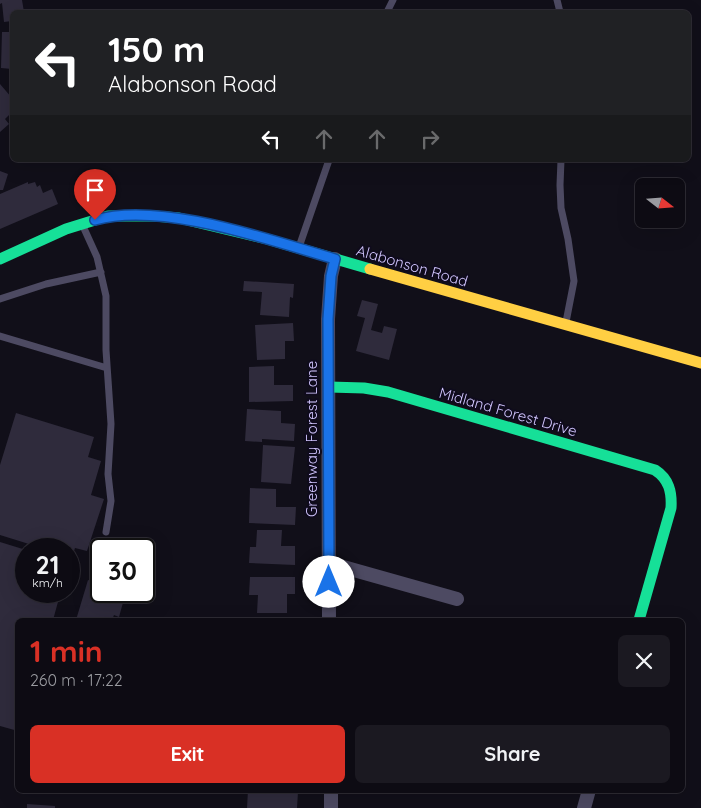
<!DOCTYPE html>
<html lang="en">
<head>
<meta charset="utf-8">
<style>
  :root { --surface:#0d0b13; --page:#1b1921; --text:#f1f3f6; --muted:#9a9ba0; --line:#2d2b33; --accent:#d93025 }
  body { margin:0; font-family:Quicksand,sans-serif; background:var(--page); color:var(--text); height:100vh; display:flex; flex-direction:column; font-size:19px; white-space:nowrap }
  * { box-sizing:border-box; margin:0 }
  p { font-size:16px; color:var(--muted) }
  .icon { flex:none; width:28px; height:28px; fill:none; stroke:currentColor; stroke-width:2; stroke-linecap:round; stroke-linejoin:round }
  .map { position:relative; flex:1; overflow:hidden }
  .sheet { position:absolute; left:15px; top:618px; width:670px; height:175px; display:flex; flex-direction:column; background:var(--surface); border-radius:8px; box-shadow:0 5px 20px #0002,0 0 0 1px var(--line) }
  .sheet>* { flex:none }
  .hud { position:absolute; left:10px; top:10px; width:681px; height:152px; border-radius:8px; box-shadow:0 5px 20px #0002,0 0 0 1px var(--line); background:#202124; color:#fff; overflow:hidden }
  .needle { width:32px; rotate:107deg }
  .buttons { position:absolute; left:635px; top:178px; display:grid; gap:10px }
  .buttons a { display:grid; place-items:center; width:50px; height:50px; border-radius:8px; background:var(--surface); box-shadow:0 5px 20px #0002,0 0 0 1px var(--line); font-size:25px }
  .speed { position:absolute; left:15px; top:538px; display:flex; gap:10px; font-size:25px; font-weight:700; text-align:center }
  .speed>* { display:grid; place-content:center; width:65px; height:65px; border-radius:50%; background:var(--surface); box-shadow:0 5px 20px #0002,0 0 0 1px var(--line); line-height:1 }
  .speed small { font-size:12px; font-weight:400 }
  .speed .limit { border:2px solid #111; border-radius:8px; background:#fff; color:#111 }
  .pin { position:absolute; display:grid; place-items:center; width:42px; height:42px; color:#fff; margin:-51px -21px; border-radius:50% 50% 50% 0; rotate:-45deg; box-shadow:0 0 5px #0007 }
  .pin .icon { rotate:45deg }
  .me { position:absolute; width:55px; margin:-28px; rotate:0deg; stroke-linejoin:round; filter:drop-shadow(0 0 4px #0008) }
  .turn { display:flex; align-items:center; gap:18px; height:105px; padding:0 15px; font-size:22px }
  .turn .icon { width:65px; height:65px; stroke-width:2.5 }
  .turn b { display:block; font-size:35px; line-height:42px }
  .lanes { display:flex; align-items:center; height:48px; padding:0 15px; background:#0003; justify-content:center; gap:25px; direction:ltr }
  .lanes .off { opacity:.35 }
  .round { display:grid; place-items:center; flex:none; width:52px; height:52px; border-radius:8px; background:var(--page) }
  .headline { display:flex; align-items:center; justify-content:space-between; height:85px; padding:0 15px }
  h1 { font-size:30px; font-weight:700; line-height:38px; color:var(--accent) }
  .primary-button { display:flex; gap:10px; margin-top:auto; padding:10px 15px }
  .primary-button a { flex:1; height:58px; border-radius:8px; background:var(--accent); color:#fff; font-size:20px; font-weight:700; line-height:58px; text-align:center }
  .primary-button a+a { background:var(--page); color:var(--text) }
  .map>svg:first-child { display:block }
</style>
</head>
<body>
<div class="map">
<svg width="701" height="808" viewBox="0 0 701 808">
  <rect width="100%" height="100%" fill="#110f19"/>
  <path fill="#2f2b3c" d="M 0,0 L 22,0 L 24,12 L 12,12 L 12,21 L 4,22 L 2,3 L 0,4 Z
    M 2,32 L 12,32 L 12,69 L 1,68 Z
    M 0,84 L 12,98 L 12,112 L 5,119 L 9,124 L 0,132 Z
    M 0,171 L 8,174 L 3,190 L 0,190 Z
    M 28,182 L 28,184 L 35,182 L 37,187 L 40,185 L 43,193 L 52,189 L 58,204 L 0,229 L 0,194 Z
    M 244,281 L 294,284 L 293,298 L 290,297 L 289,317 L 260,315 L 262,292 L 243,291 Z
    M 362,300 L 378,304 L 371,330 L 382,333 L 384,326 L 397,329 L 389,360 L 356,351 L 365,318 L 357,316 Z
    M 293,323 L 294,341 L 285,341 L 285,359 L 257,360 L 255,325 Z
    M 274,366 L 274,385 L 293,385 L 293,401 L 249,402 L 249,367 Z
    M 247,409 L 281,411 L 281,423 L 295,424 L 294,441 L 262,439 L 262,442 L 245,441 Z
    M 16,413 L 94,437 L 88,457 L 101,461 L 91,495 L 104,499 L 87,551 L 75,548 L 69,566 L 69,549 L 28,549 L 29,544 L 0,535 L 0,465 Z
    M 263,445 L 295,447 L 291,484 L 261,482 Z
    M 250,488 L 276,489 L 276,507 L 296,507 L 295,525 L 249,523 Z
    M 257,530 L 282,530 L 281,546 L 295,546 L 295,565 L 249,563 L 250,547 L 256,547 Z
    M 105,541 L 123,547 L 122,549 L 103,549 Z
    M 0,542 L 26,550 L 26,591 L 61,591 L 53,620 L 18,620 L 18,731 L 0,726 Z
    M 101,557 L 101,577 L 95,575 Z
    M 250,577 L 295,577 L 295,594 L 287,594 L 287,613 L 257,613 L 258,595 L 249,595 Z
    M 88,580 L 101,584 L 101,591 L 126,592 L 119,617 L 114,615 L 112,620 L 76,620 Z
    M 248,790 L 284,790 L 284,792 L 298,792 L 297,808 L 247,808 Z
    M 27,804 L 55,806 L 55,808 L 27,808 Z"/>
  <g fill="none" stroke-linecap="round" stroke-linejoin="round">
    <path stroke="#4d4a62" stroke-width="7" d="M 557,0 L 560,12
      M 387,12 L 393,0
      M 561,160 L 560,185 L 561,208 L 568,239 L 574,281 L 566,322
      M 82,224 L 97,257 L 106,296 L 106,350 L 111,424 L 108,474 L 111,501 L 106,532
      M 299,247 L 329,160
      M 0,299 L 46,284 L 101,272
      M 0,336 L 107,368"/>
    <path stroke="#4d4a62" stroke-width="14" d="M 329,563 L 457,599
      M 329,620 L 328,319 L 331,276 L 335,259
      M 331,790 L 331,808
      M 584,808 L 589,790"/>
    <path stroke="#16e098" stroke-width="11" d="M 0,259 L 66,229 L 108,216 L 154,216 L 179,218 L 267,239 L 370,269
      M 329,387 L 364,388 L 388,392 L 655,470 C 669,479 672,492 671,508 L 639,620"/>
    <path stroke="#ffcf43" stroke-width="11" d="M 370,269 L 701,363"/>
  </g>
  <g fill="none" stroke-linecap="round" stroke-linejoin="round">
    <defs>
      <path id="route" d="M 95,220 C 161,201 269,240 335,259 L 331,276 L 328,319 L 329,582"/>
    </defs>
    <use href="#route" stroke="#114b97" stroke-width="12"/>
    <use href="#route" stroke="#1a73e8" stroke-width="9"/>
  </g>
  <g text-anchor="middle" stroke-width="4" stroke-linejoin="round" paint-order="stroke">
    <g font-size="15" fill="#d2c6ff" stroke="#0f0b1d">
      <text transform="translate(412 266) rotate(16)" y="5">Alabonson Road</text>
      <text transform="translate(508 412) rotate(16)" y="5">Midland Forest Drive</text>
      <text transform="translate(312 439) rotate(-90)" y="5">Greenway Forest Lane</text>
    </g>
  </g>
</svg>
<div class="buttons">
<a><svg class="needle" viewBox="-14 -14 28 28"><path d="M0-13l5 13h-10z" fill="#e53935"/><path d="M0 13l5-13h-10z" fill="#9a9ba0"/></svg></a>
</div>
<div class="speed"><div>21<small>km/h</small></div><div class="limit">30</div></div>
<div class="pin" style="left:95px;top:220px;background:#d93025"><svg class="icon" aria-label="arrive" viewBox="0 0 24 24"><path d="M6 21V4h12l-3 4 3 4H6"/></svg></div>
<svg class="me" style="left:329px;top:582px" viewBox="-20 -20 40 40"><circle r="19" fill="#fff"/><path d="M0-13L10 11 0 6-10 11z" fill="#1a73e8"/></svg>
<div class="hud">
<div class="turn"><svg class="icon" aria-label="left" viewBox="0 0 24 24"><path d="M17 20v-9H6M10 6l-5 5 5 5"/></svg><div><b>150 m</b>Alabonson Road</div></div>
<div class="lanes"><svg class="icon" aria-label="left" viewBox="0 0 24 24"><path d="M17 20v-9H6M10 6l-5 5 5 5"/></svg><svg class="icon off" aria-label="ahead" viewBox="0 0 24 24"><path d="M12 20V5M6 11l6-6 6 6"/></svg><svg class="icon off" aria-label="ahead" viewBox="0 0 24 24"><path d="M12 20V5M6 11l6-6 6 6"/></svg><svg class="icon off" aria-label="right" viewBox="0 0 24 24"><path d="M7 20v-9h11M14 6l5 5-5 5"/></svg></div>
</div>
<section class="sheet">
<div class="headline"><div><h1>1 min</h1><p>260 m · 17:22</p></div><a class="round"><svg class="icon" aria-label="close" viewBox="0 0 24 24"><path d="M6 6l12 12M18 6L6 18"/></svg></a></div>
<div class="primary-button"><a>Exit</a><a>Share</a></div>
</section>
</div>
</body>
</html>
